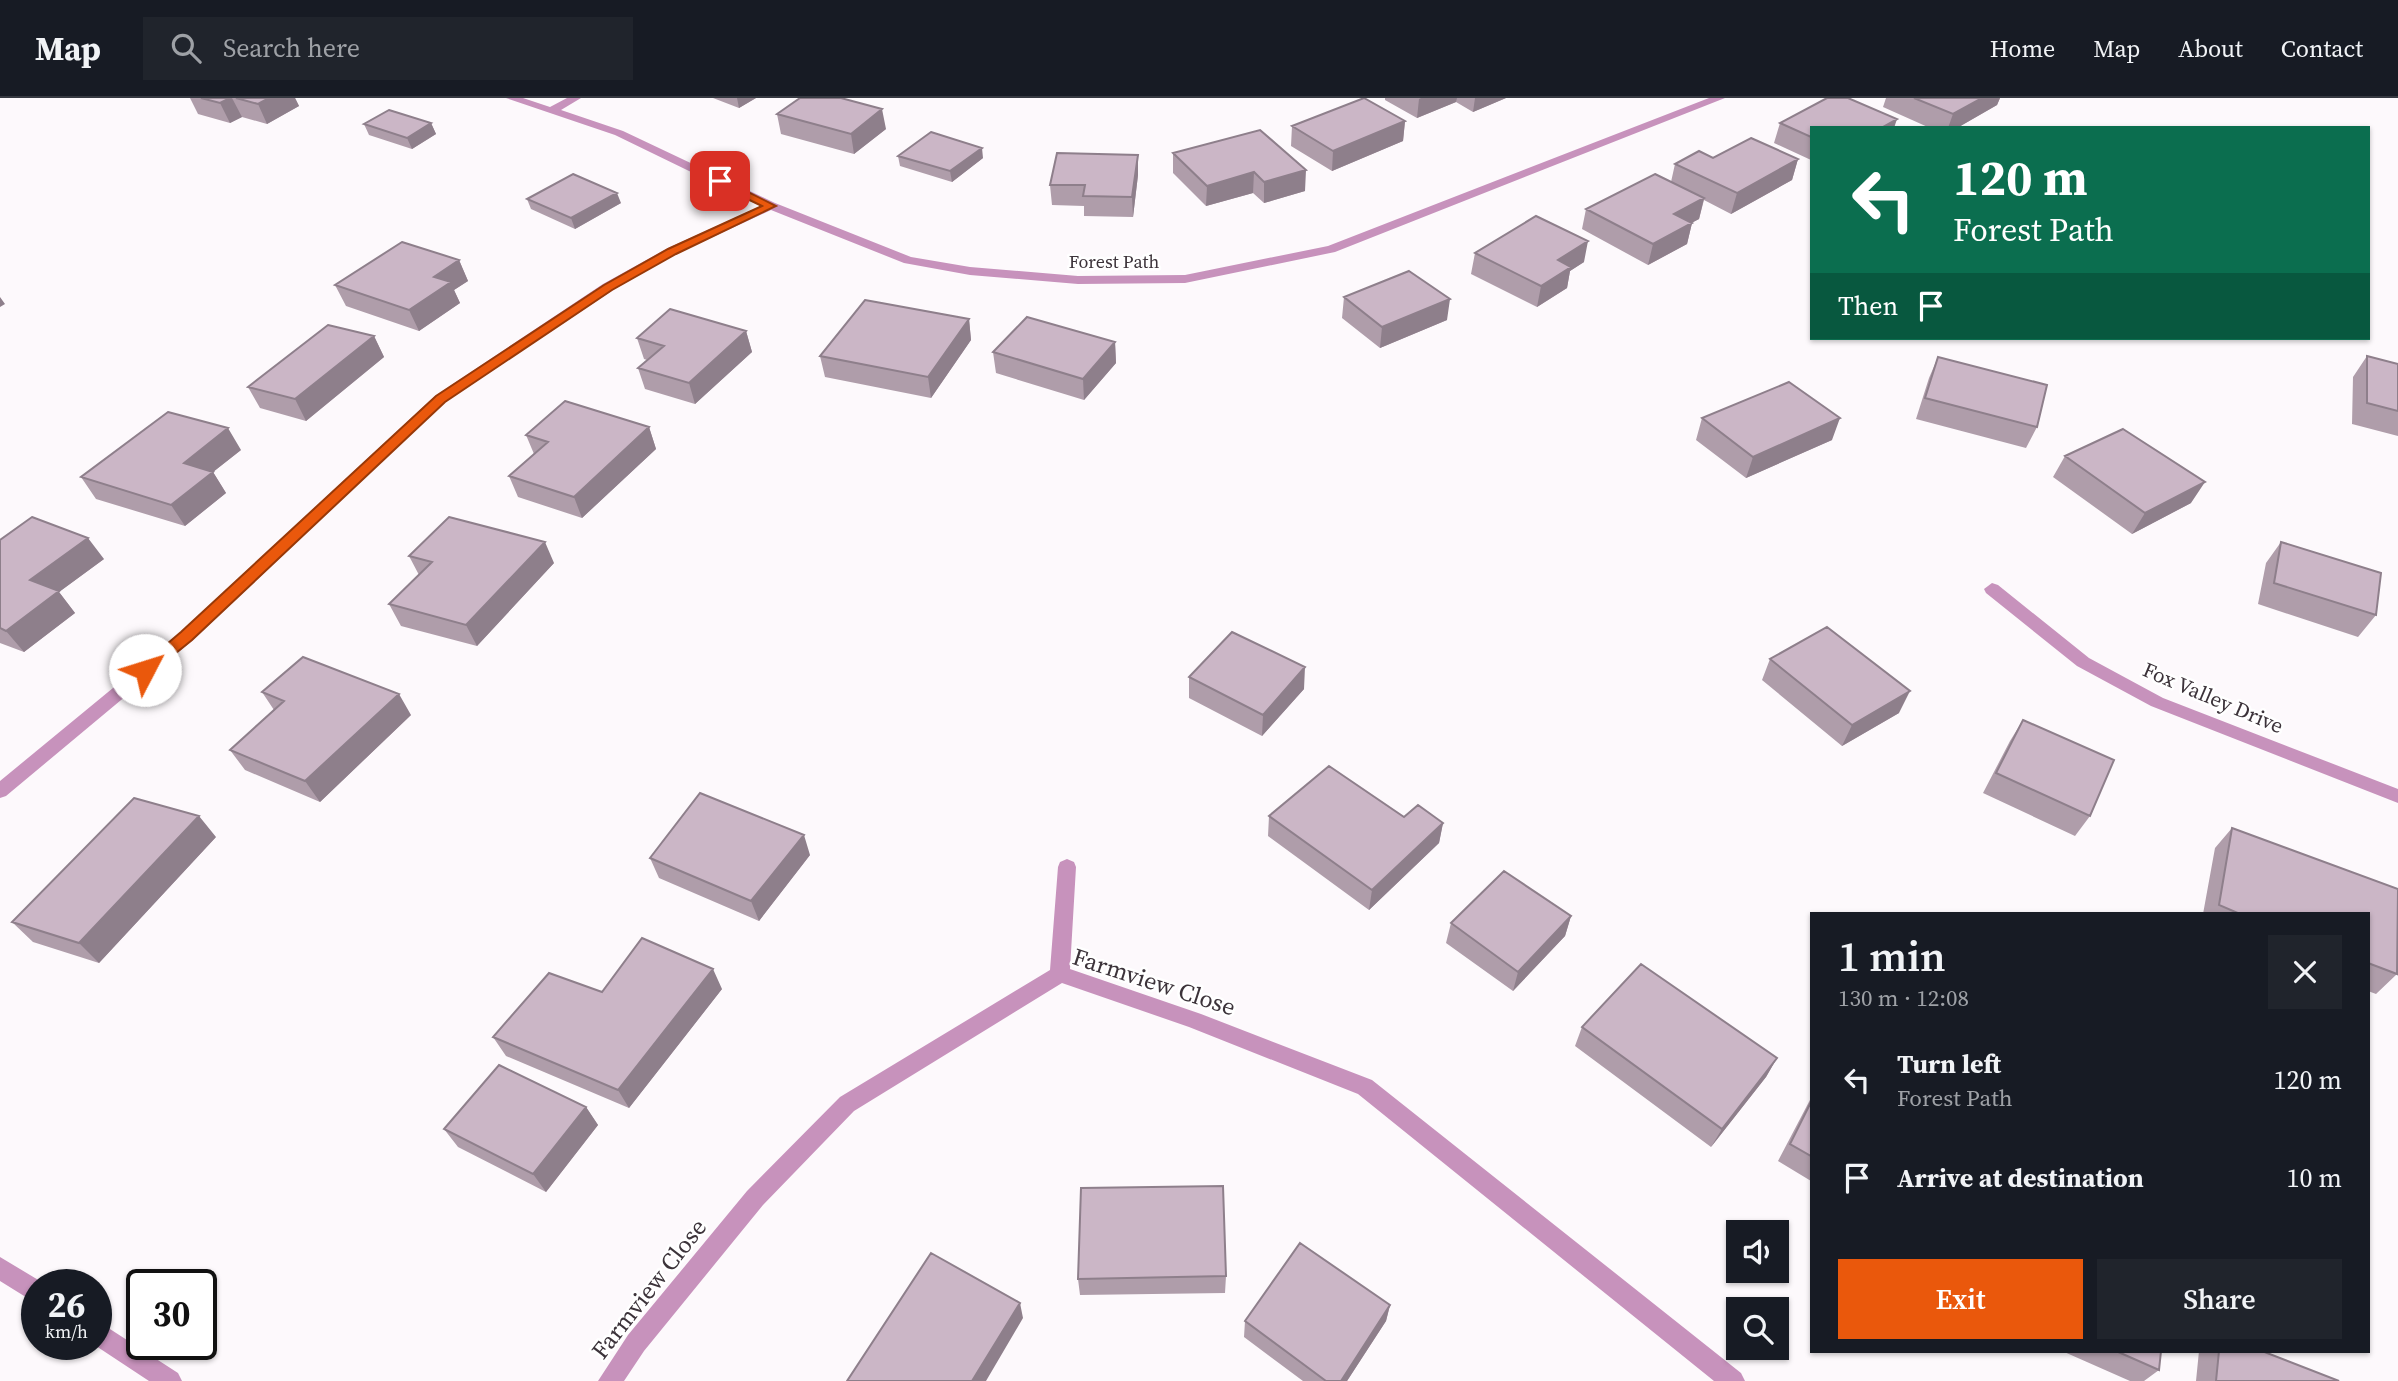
<!DOCTYPE html>
<html lang="en">
<head>
<meta charset="utf-8">
<style>
  :root { --surface:#171b24; --page:#20242c; --text:#f1f3f6; --muted:#9ea1a6; --line:#363941; --accent:#ea580c }
  body { margin:0; font-family:"Source Serif 4",serif; background:var(--page); color:var(--text); height:100vh; display:flex; flex-direction:column; font-size:26px; white-space:nowrap }
  * { box-sizing:border-box; margin:0 }
  p { font-size:23px; color:var(--muted) }
  .icon { flex:none; width:38px; height:38px; fill:none; stroke:currentColor; stroke-width:2; stroke-linecap:round; stroke-linejoin:round }
  .map { position:relative; flex:1; overflow:hidden }
  .drawer { position:absolute; left:1810px; top:814px; width:560px; height:441px; display:flex; flex-direction:column; background:var(--surface); border-radius:0px; box-shadow:0 2px 5px #0004 }
  .drawer>* { flex:none }
  .hud { position:absolute; left:1810px; top:28px; width:560px; height:214px; border-radius:0px; box-shadow:0 2px 5px #0004; background:#0b6e4f; color:#fff; overflow:hidden }
  .controls { position:absolute; left:1726px; top:1122px; display:grid; gap:14px }
  .controls a { display:grid; place-items:center; width:63px; height:63px; border-radius:0px; background:var(--surface); box-shadow:0 2px 5px #0004; font-size:35px }
  .speed { position:absolute; left:21px; top:1171px; display:flex; gap:14px; font-size:35px; font-weight:700; text-align:center }
  .speed>* { display:grid; place-content:center; width:91px; height:91px; border-radius:50%; background:var(--surface); box-shadow:0 2px 5px #0004; line-height:1 }
  .speed small { font-size:18px; font-weight:400 }
  .speed .limit { border:4px solid #111; border-radius:10px; background:#fff; color:#111 }
  .pin { position:absolute; display:grid; place-items:center; width:60px; height:60px; color:#fff; margin:-30px; border-radius:14px; box-shadow:0 4px 10px #0006 }
  .me { position:absolute; width:77px; margin:-38px; rotate:50deg; stroke-linejoin:round; filter:drop-shadow(0 0 5px #0008) }
  .turn { display:flex; align-items:center; gap:24px; height:147px; padding:0 28px; font-size:32px }
  .turn .icon { width:91px; height:91px; stroke-width:2.5 }
  .turn b { display:block; font-size:49px; line-height:60px }
  .then { display:flex; align-items:center; height:66px; padding:0 28px; background:#0003; gap:14px; font-size:26px }
  .round { display:grid; place-items:center; flex:none; width:74px; height:74px; border-radius:0px; background:var(--page) }
  .overview { display:flex; align-items:center; justify-content:space-between; height:119px; padding:0 28px }
  h1 { font-size:42px; font-weight:600; line-height:52px }
  .button { display:flex; gap:14px; margin-top:auto; padding:14px 28px }
  .button a { flex:1; height:80px; border-radius:0px; background:var(--accent); color:#fff; font-size:28px; font-weight:600; line-height:80px; text-align:center }
  .button a+a { background:var(--page); color:var(--text) }
  ul { padding:0; list-style:none }
  li { display:flex; align-items:center; gap:21px; height:98px; padding:0 28px }
  li div { flex:1 }
  li b { display:block; font-size:26px }
  li em { font-style:normal }
  header { display:flex; align-items:center; gap:42px; box-sizing:border-box; height:98px; padding:0 35px; background:var(--surface); border-bottom:2px solid var(--line) }
  header strong { font-size:33px }
  nav { display:flex; gap:38px; margin-inline-start:auto; font-size:24px }
  .search { width:490px; height:63px; background:var(--page); display:flex; align-items:center; gap:18px; box-sizing:border-box; padding:0 24px; border-radius:0px; color:var(--muted); font-size:26px }
  .map>svg:first-child { display:block }
</style>
</head>
<body>
<header>
<strong>Map</strong>
<div class="search"><svg class="icon" aria-label="search" viewBox="0 0 24 24"><circle cx="10" cy="10" r="6"/><path d="M15 15l6 6"/></svg>Search here</div>
<nav><a>Home</a><a>Map</a><a>About</a><a>Contact</a></nav>
</header>
<div class="map">
<svg width="2398" height="1283" viewBox="0 0 2398 1283">
  <rect width="100%" height="100%" fill="#fdf9fc"/>
  <g fill="none" stroke-linecap="round" stroke-linejoin="round">
    <path fill="#c792bc" fill-rule="evenodd" d="M 506,0 L 523,0 L 550,9 L 567,0 L 581,0 L 561,12 L 623,33 L 775,105 L 911,159 L 970,169 L 1078,178 L 1185,177 L 1328,148 L 1709,0 L 1725,0 L 1335,154 L 1185,185 L 1078,186 L 970,177 L 904,165 L 771,112 L 676,156 L 613,192 L 445,304 L 193,542 L 6,698 L 0,700 L 0,683 L 181,534 L 435,298 L 603,186 L 668,150 L 761,108 L 615,37 Z
      M 1992,485 L 1998,487 L 2089,560 L 2163,600 L 2398,691 L 2398,705 L 2151,608 L 2077,568 L 1986,495 L 1984,491 Z
      M 1067,761 L 1074,764 L 1076,769 L 1070,871 L 1201,916 L 1372,982 L 1741,1275 L 1745,1283 L 1714,1283 L 1358,996 L 1189,929 L 1062,885 L 854,1013 L 763,1107 L 644,1253 L 624,1283 L 598,1283 L 628,1237 L 747,1093 L 840,999 L 1050,872 L 1058,769 L 1060,764 Z
      M 0,1159 L 45,1186 L 37,1186 L 37,1206 L 0,1183 Z
      M 96,1222 L 178,1275 L 182,1283 L 149,1283 L 93,1246 L 96,1246 Z"/>
  </g>
  <path fill="#af9daa" d="M 190,0 L 295,0 L 299,8 L 267,26 L 242,19 L 230,25 L 198,16 Z
    M 713,0 L 756,0 L 739,10 Z
    M 1385,0 L 1506,0 L 1473,14 L 1456,4 L 1417,20 L 1385,2 Z
    M 1886,0 L 2000,0 L 1997,7 L 1957,30 L 1930,30 L 1883,9 Z
    M 777,16 L 886,31 L 854,56 L 781,36 Z
    M 1405,23 L 1403,43 L 1332,73 L 1291,48 L 1292,28 Z
    M 431,25 L 436,36 L 412,51 L 369,37 L 364,26 Z
    M 1780,25 L 1811,30 L 1811,62 L 1774,45 Z
    M 1260,32 L 1305,93 L 1264,105 L 1253,95 L 1206,108 L 1173,75 L 1173,55 Z
    M 898,58 L 983,60 L 952,84 L 900,68 Z
    M 1713,60 L 1798,61 L 1792,82 L 1731,116 L 1704,102 L 1699,121 L 1691,125 L 1692,125 L 1687,146 L 1648,167 L 1582,131 L 1586,111 L 1671,84 L 1675,66 Z
    M 1138,77 L 1133,119 L 1084,118 L 1084,108 L 1052,107 L 1050,87 Z
    M 527,101 L 621,105 L 575,131 L 531,111 Z
    M 1475,155 L 1584,164 L 1570,173 L 1567,190 L 1537,209 L 1471,176 Z
    M 459,162 L 468,183 L 454,192 L 460,205 L 419,233 L 346,208 L 335,187 Z
    M 1344,199 L 1447,222 L 1380,250 L 1342,220 Z
    M 969,221 L 971,242 L 931,300 L 825,279 L 820,258 Z
    M 746,233 L 752,254 L 695,306 L 645,291 L 638,270 L 647,262 L 644,261 L 637,240 Z
    M 374,238 L 384,259 L 306,323 L 260,310 L 248,289 Z
    M 1115,244 L 1116,265 L 1084,302 L 996,275 L 993,254 Z
    M 2367,258 L 2398,266 L 2398,338 L 2352,326 L 2353,279 Z
    M 1938,259 L 2037,329 L 2026,350 L 1916,321 L 1929,280 Z
    M 1702,320 L 1832,342 L 1746,380 L 1696,342 Z
    M 649,329 L 656,351 L 582,420 L 518,399 L 509,378 L 534,356 L 526,337 Z
    M 241,352 L 213,374 L 226,395 L 185,428 L 96,401 L 81,379 Z
    M 2065,358 L 2191,405 L 2132,436 L 2053,379 Z
    M 0,442 L 104,461 L 59,494 L 75,515 L 24,554 L 0,545 Z
    M 2281,444 L 2376,517 L 2358,539 L 2258,506 L 2266,465 Z
    M 409,458 L 554,465 L 477,548 L 401,528 L 389,506 L 419,477 Z
    M 1770,561 L 1899,615 L 1842,648 L 1762,582 Z
    M 1189,579 L 1304,591 L 1262,638 L 1189,600 Z
    M 262,594 L 411,617 L 320,704 L 245,672 L 230,652 L 274,612 Z
    M 2023,622 L 2090,718 L 2075,738 L 1983,695 L 2010,643 Z
    M 1269,718 L 1404,719 L 1443,725 L 1439,745 L 1369,812 L 1268,738 Z
    M 2232,730 L 2398,791 L 2397,876 L 2376,896 L 2368,893 L 2368,816 L 2203,816 L 2215,750 Z
    M 216,739 L 99,865 L 33,844 L 12,824 Z
    M 810,757 L 759,823 L 659,780 L 650,760 Z
    M 1571,818 L 1565,838 L 1513,893 L 1446,845 L 1451,825 Z
    M 722,891 L 629,1010 L 506,958 L 493,939 L 602,894 Z
    M 1582,929 L 1777,960 L 1766,979 L 1711,1049 L 1575,948 Z
    M 1811,1000 L 1811,1083 L 1778,1063 Z
    M 586,1009 L 598,1027 L 546,1094 L 458,1049 L 444,1031 Z
    M 1226,1178 L 1225,1195 L 1080,1197 L 1078,1181 Z
    M 1390,1207 L 1386,1223 L 1347,1283 L 1303,1283 L 1244,1239 L 1245,1223 Z
    M 2062,1253 L 2161,1253 L 2159,1272 L 2144,1283 L 2130,1283 Z
    M 2199,1253 L 2262,1253 L 2339,1283 L 2196,1283 Z"/>
  <path fill="#8e7f8b" d="M 230,0 L 232,0 L 242,19 L 230,25 L 220,5 Z
    M 269,0 L 295,0 L 299,8 L 267,26 L 258,6 Z
    M 737,0 L 756,0 L 739,10 Z
    M 1421,0 L 1457,0 L 1456,4 L 1417,20 L 1419,1 Z
    M 1475,0 L 1506,0 L 1473,14 Z
    M 1982,0 L 2000,0 L 1997,7 L 1957,30 L 1948,30 L 1953,16 Z
    M 882,11 L 886,31 L 854,56 L 851,36 Z
    M 1897,21 L 1894,30 L 1881,30 Z
    M 1405,23 L 1403,43 L 1332,73 L 1333,53 Z
    M 431,25 L 436,36 L 412,51 L 407,40 Z
    M 982,50 L 983,60 L 952,84 L 950,73 Z
    M 1138,57 L 1138,77 L 1133,119 L 1132,99 Z
    M 1798,61 L 1792,82 L 1731,116 L 1737,95 Z
    M 1306,72 L 1305,93 L 1264,105 L 1264,84 Z
    M 1254,74 L 1253,95 L 1206,108 L 1207,88 Z
    M 617,95 L 621,105 L 575,131 L 571,120 Z
    M 1704,100 L 1699,121 L 1669,137 L 1674,116 Z
    M 1692,125 L 1687,146 L 1648,167 L 1653,146 Z
    M 1588,143 L 1584,164 L 1570,173 L 1567,190 L 1537,209 L 1541,188 L 1558,162 Z
    M 459,162 L 468,183 L 454,192 L 460,205 L 419,233 L 409,212 L 434,179 Z
    M 0,199 L 5,206 L 0,209 Z
    M 1450,201 L 1447,222 L 1380,250 L 1382,229 Z
    M 969,221 L 971,242 L 931,300 L 928,279 Z
    M 746,233 L 752,254 L 695,306 L 689,285 Z
    M 374,238 L 384,259 L 306,323 L 295,301 Z
    M 1115,244 L 1116,265 L 1084,302 L 1083,281 Z
    M 1840,320 L 1832,342 L 1746,380 L 1753,359 Z
    M 649,329 L 656,351 L 582,420 L 574,399 Z
    M 228,330 L 241,352 L 213,374 L 226,395 L 185,428 L 171,407 L 184,365 Z
    M 2205,384 L 2191,405 L 2132,436 L 2145,415 Z
    M 88,440 L 104,461 L 59,494 L 75,515 L 24,554 L 6,533 L 30,482 Z
    M 545,444 L 554,465 L 477,548 L 466,527 Z
    M 1305,569 L 1304,591 L 1262,638 L 1263,617 Z
    M 1910,593 L 1899,615 L 1842,648 L 1852,627 Z
    M 399,596 L 411,617 L 320,704 L 305,683 Z
    M 199,718 L 216,739 L 99,865 L 79,845 Z
    M 1443,725 L 1439,745 L 1369,812 L 1372,792 Z
    M 804,737 L 810,757 L 759,823 L 751,803 Z
    M 1571,818 L 1565,838 L 1513,893 L 1518,874 Z
    M 713,871 L 722,891 L 629,1010 L 618,992 Z
    M 1777,960 L 1766,979 L 1711,1049 L 1722,1031 Z
    M 586,1009 L 598,1027 L 546,1094 L 533,1076 Z
    M 1020,1205 L 1023,1220 L 986,1283 L 972,1283 Z
    M 1390,1207 L 1386,1223 L 1347,1283 L 1341,1283 Z"/>
  <path fill="#cbb6c6" stroke="#8e7f8b" stroke-width="2" d="M 201,0 L 230,0 L 220,5 Z
    M 236,0 L 269,0 L 258,6 Z
    M 800,0 L 841,0 L 882,11 L 851,36 L 777,16 Z
    M 1364,0 L 1405,23 L 1333,53 L 1292,28 Z
    M 1827,0 L 1848,0 L 1897,21 L 1881,30 L 1811,30 L 1811,39 L 1780,25 Z
    M 1914,0 L 1982,0 L 1953,16 Z
    M 389,12 L 431,25 L 407,40 L 364,26 Z
    M 1260,32 L 1306,72 L 1264,84 L 1254,74 L 1207,88 L 1173,55 Z
    M 931,34 L 982,50 L 950,73 L 898,58 Z
    M 1751,40 L 1798,61 L 1737,95 L 1675,66 L 1699,53 L 1713,60 Z
    M 1057,55 L 1138,57 L 1132,99 L 1083,98 L 1085,87 L 1050,87 Z
    M 573,76 L 617,95 L 571,120 L 527,101 Z
    M 1655,76 L 1704,100 L 1674,116 L 1692,125 L 1653,146 L 1586,111 Z
    M 1536,118 L 1588,143 L 1558,162 L 1571,169 L 1541,188 L 1475,155 Z
    M 402,144 L 459,162 L 434,179 L 451,184 L 409,212 L 335,187 Z
    M 1409,173 L 1450,201 L 1382,229 L 1344,199 Z
    M 865,202 L 969,221 L 928,279 L 820,258 Z
    M 670,211 L 746,233 L 689,285 L 638,270 L 664,248 L 637,240 Z
    M 1027,219 L 1115,244 L 1083,281 L 993,254 Z
    M 328,227 L 374,238 L 295,301 L 248,289 Z
    M 2367,258 L 2398,266 L 2398,313 L 2367,305 Z
    M 1938,259 L 2047,287 L 2037,329 L 1925,300 Z
    M 1789,284 L 1840,320 L 1753,359 L 1702,320 Z
    M 565,303 L 649,329 L 574,399 L 509,378 L 548,344 L 526,337 Z
    M 168,314 L 228,330 L 184,365 L 213,374 L 171,407 L 81,379 Z
    M 2123,331 L 2205,384 L 2145,415 L 2065,358 Z
    M 32,419 L 88,440 L 30,482 L 59,493 L 6,533 L 0,530 L 0,442 Z
    M 449,419 L 545,444 L 466,527 L 389,506 L 432,464 L 409,458 Z
    M 2281,444 L 2381,475 L 2376,517 L 2274,485 Z
    M 1827,529 L 1910,593 L 1852,627 L 1770,561 Z
    M 1232,534 L 1305,569 L 1263,617 L 1189,579 Z
    M 303,559 L 399,596 L 305,683 L 230,652 L 284,603 L 262,594 Z
    M 2023,622 L 2114,662 L 2090,718 L 1996,675 Z
    M 1329,668 L 1404,719 L 1418,707 L 1443,725 L 1372,792 L 1269,718 Z
    M 700,695 L 804,737 L 751,803 L 650,760 Z
    M 134,700 L 199,718 L 79,845 L 12,824 Z
    M 2232,730 L 2398,791 L 2397,876 L 2368,865 L 2368,816 L 2240,816 L 2219,807 Z
    M 1504,773 L 1571,818 L 1518,874 L 1451,825 Z
    M 642,840 L 713,871 L 618,992 L 493,939 L 549,875 L 602,894 Z
    M 1641,866 L 1777,960 L 1722,1031 L 1582,929 Z
    M 499,967 L 586,1009 L 533,1076 L 444,1031 Z
    M 1811,1004 L 1811,1058 L 1790,1046 Z
    M 1223,1088 L 1226,1178 L 1078,1181 L 1081,1090 Z
    M 1300,1145 L 1390,1207 L 1341,1283 L 1326,1283 L 1245,1223 Z
    M 931,1155 L 1020,1205 L 972,1283 L 847,1283 Z
    M 2116,1253 L 2161,1253 L 2159,1272 Z
    M 2219,1253 L 2262,1253 L 2339,1283 L 2216,1283 Z"/>
  <path fill="#ea580c" stroke="#983908" stroke-width="2" d="M 720,80 L 776,108 L 676,156 L 612,192 L 445,304 L 192,542 L 150,576 L 140,576 L 137,572 L 140,569 L 181,534 L 436,298 L 604,187 L 668,151 L 762,108 L 716,86 L 715,83 Z"/>
  <g text-anchor="middle" stroke-width="5" stroke-linejoin="round" paint-order="stroke">
    <g font-size="18" fill="#3c333a" stroke="#fff">
      <text x="1114" y="170">Forest Path</text>
    </g>
    <g font-size="21" fill="#3c333a" stroke="#fff">
      <text transform="translate(2213 600) rotate(23)" y="7">Fox Valley Drive</text>
    </g>
    <g font-size="24" fill="#3c333a" stroke="#fff">
      <text transform="translate(1154 884) rotate(18)" y="8">Farmview Close</text>
      <text transform="translate(649 1191) rotate(-52)" y="8">Farmview Close</text>
    </g>
  </g>
</svg>
<div class="controls">
<a><svg class="icon" aria-label="sound" viewBox="0 0 24 24"><path d="M4 9h4l5-4v14l-5-4H4zM17 9q2 3 0 6"/></svg></a>
<a><svg class="icon" aria-label="search" viewBox="0 0 24 24"><circle cx="10" cy="10" r="6"/><path d="M15 15l6 6"/></svg></a>
</div>
<div class="speed"><div>26<small>km/h</small></div><div class="limit">30</div></div>
<div class="pin" style="left:720px;top:83px;background:#d93025"><svg class="icon" aria-label="arrive" viewBox="0 0 24 24"><path d="M6 21V4h12l-3 4 3 4H6"/></svg></div>
<svg class="me" style="left:145px;top:572px" viewBox="-20 -20 40 40"><circle r="19" fill="#fff"/><path d="M0-13L10 11 0 6-10 11z" fill="#ea580c"/></svg>
<div class="hud">
<div class="turn"><svg class="icon" aria-label="left" viewBox="0 0 24 24"><path d="M17 20v-9H6M10 6l-5 5 5 5"/></svg><div><b>120 m</b>Forest Path</div></div>
<div class="then">Then<svg class="icon" aria-label="arrive" viewBox="0 0 24 24"><path d="M6 21V4h12l-3 4 3 4H6"/></svg></div>
</div>
<section class="drawer">
<div class="overview"><div><h1>1 min</h1><p>130 m · 12:08</p></div><a class="round"><svg class="icon" aria-label="close" viewBox="0 0 24 24"><path d="M6 6l12 12M18 6L6 18"/></svg></a></div>
<ul>
<li><svg class="icon" aria-label="left" viewBox="0 0 24 24"><path d="M17 20v-9H6M10 6l-5 5 5 5"/></svg><div><b>Turn left</b><p>Forest Path</p></div><em>120 m</em></li>
<li><svg class="icon" aria-label="arrive" viewBox="0 0 24 24"><path d="M6 21V4h12l-3 4 3 4H6"/></svg><div><b>Arrive at destination</b></div><em>10 m</em></li>
</ul>
<div class="button"><a>Exit</a><a>Share</a></div>
</section>
</div>
</body>
</html>
